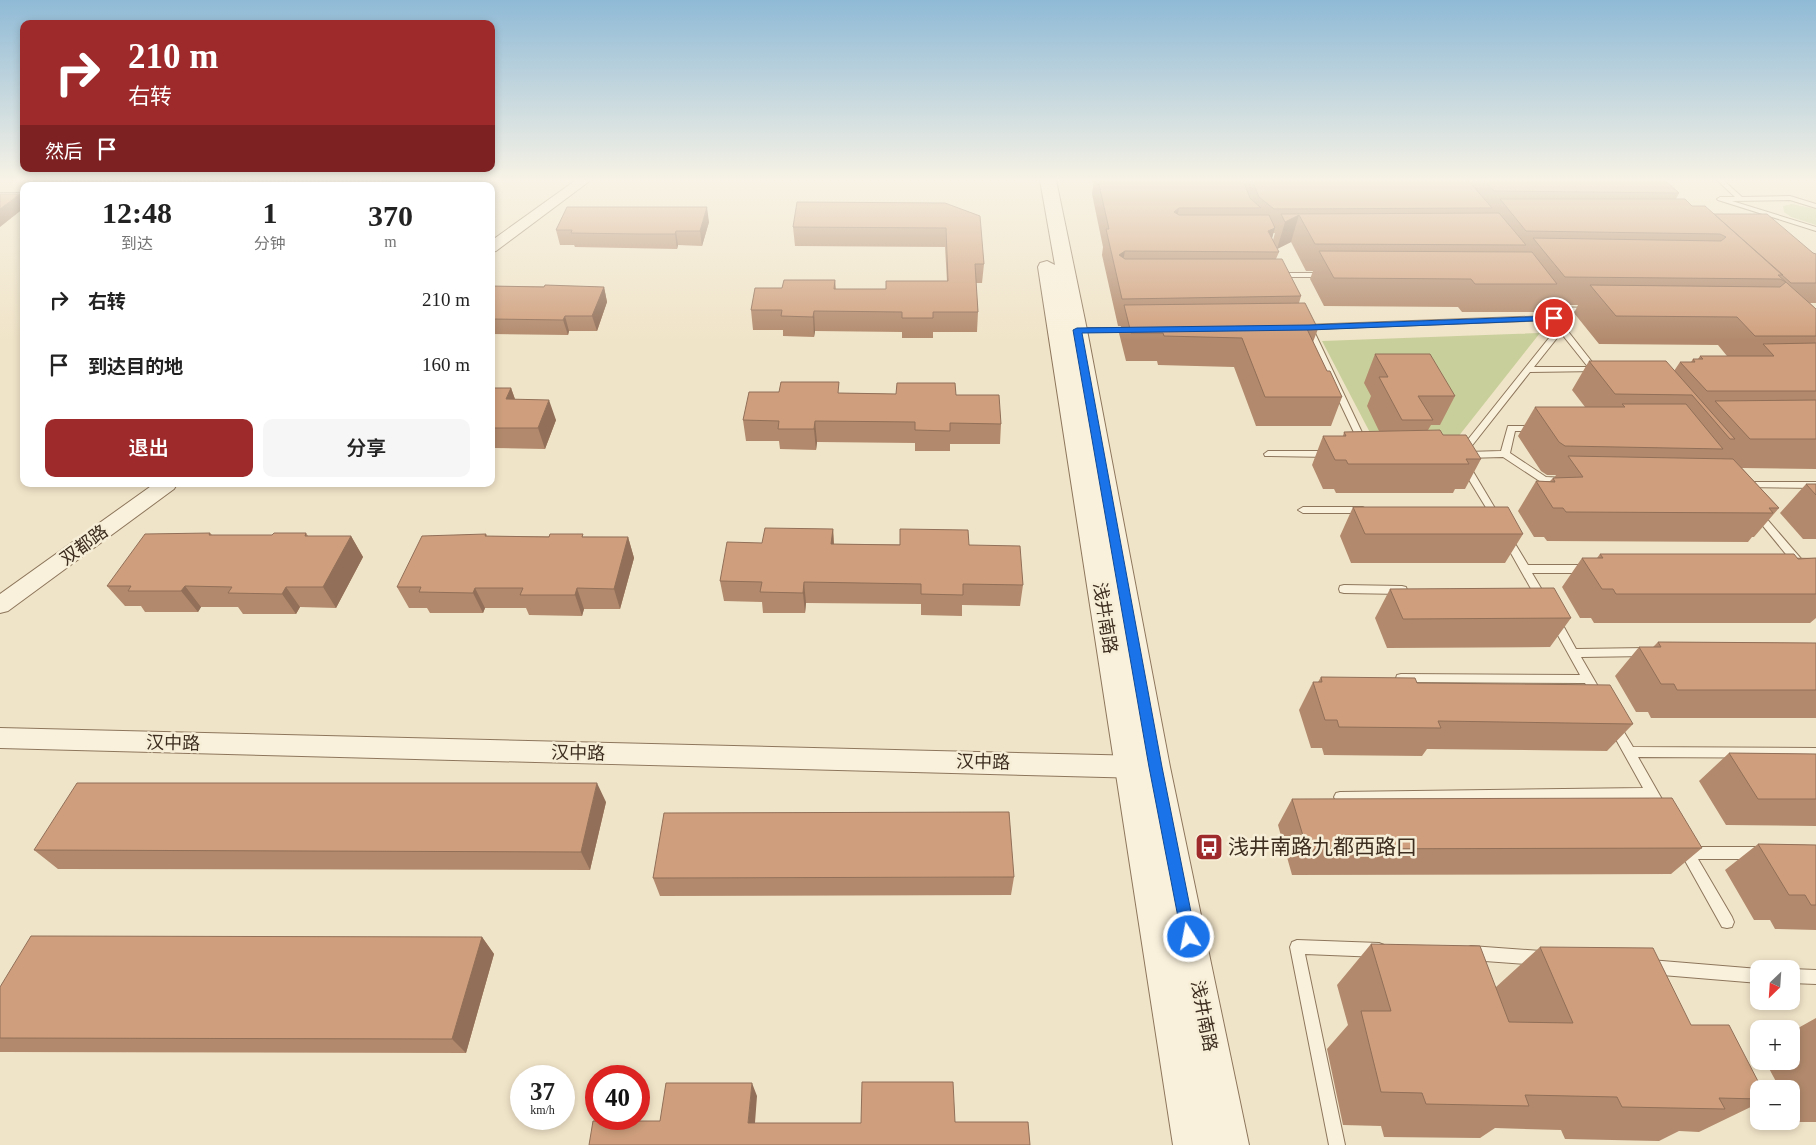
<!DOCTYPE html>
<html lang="zh">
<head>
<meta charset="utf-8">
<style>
  :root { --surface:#fff; --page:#f6f6f6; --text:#222; --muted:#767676; --accent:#9e2a2b }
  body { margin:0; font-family:"Times New Roman","Noto Sans SC",serif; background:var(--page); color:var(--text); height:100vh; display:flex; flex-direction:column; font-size:19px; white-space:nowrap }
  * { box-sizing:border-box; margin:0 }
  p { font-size:16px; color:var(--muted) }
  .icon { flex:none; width:28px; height:28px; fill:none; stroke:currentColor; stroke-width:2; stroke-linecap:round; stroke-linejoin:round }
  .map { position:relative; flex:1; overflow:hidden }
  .side { position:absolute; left:20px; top:182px; width:475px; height:305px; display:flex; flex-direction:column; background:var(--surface); border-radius:10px; box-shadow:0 2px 8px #0003 }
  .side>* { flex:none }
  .top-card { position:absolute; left:20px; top:20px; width:475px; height:152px; border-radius:10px; box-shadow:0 2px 8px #0003; background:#9e2a2b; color:#fff; overflow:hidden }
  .needle { width:32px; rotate:205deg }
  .controls { position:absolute; left:1750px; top:960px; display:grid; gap:10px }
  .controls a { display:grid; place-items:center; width:50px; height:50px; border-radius:10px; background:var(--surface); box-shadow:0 2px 8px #0003; font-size:25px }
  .speed { position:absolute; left:510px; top:1065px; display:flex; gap:10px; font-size:25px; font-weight:700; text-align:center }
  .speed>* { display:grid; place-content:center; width:65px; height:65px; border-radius:50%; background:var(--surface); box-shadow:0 2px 8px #0003; line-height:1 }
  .speed small { font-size:12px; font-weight:400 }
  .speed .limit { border:8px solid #d22; background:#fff; color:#111 }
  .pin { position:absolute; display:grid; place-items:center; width:42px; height:42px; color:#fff; margin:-21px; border:2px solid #fff; border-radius:50%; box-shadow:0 1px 5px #0007 }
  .me { position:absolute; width:55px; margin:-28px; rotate:349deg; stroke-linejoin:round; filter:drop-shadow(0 0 4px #0008) }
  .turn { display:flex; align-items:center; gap:18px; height:105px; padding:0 25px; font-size:22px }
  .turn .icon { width:65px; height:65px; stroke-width:2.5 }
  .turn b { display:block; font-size:35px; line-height:42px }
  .then { display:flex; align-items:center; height:48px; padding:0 25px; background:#0003; gap:10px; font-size:19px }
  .eta { display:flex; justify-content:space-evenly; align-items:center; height:85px; text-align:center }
  .eta b { font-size:30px; font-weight:600; line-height:35px }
  .primary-button { display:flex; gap:10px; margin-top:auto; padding:10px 25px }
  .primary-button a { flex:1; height:58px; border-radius:10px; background:var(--accent); color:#fff; font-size:20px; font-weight:600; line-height:58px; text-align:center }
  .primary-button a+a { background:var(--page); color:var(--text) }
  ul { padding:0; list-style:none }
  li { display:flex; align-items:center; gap:15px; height:65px; padding:0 25px }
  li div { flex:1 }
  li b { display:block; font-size:19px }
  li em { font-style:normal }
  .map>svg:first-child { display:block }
</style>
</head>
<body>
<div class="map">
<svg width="1816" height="1145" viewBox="0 0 1816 1145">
  <rect width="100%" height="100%" fill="#f0e4c8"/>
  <path fill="#c9cf9b" d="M 1792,204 L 1816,209 L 1816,225 L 1791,217 L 1784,212 L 1783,206 Z
    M 1540,333 L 1454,442 L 1377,446 L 1322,341 Z"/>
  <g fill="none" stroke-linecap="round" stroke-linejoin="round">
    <defs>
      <path id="service" d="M 1717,180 L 1723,180 L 1742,197 L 1790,196 L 1816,204 L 1816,208 L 1790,200 L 1732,201 L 1816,227 L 1816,231 L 1718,200 L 1717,199 L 1720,197 L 1735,197 Z
        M 0,193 L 24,193 L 24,197 L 0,197 Z
        M 1281,273 L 1325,273 L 1329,275 L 1325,277 L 1281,277 Z
        M 1534,295 L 1540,295 L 1549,307 L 1592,308 L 1592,312 L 1589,312 L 1552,311 L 1596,367 L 1602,369 L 1598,371 L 1530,372 L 1467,452 L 1501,451 L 1508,426 L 1539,426 L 1540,428 L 1536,431 L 1515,431 L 1510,453 L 1546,477 L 1566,478 L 1568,480 L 1563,483 L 1541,482 L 1503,457 L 1465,458 L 1462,457 L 1458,452 L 1557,328 L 1552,320 L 1313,329 L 1367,443 L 1363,446 L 1359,443 L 1305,329 L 1301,327 L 1305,325 L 1548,316 L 1533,297 ZM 1561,333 L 1588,367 L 1534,367 Z
        M 1072,328 L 1133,328 L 1137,330 L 1133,332 L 1072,332 Z
        M 1268,451 L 1328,451 L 1332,454 L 1328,457 L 1265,456 L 1264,454 Z
        M 1465,462 L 1468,463 L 1499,515 L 1501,517 L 1499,519 L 1493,519 L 1460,465 Z
        M 1745,482 L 1816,482 L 1816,488 L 1742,487 L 1740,485 L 1742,483 Z
        M 1303,507 L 1363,507 L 1368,510 L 1363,513 L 1303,513 L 1298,510 Z
        M 1757,510 L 1760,511 L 1816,576 L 1816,587 L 1812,586 L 1754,515 L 1752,513 Z
        M 1508,536 L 1511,537 L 1528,565 L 1586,565 L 1591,569 L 1586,573 L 1532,573 L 1548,600 L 1547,603 L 1539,603 L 1503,539 Z
        M 1344,585 L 1402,586 L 1406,587 L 1407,590 L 1406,593 L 1402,594 L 1344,593 L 1340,592 L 1339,589 L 1340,586 Z
        M 1555,617 L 1559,618 L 1576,649 L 1647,648 L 1651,649 L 1652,652 L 1651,655 L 1647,656 L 1581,657 L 1603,695 L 1601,698 L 1597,700 L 1593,698 L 1585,683 L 1401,682 L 1397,681 L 1396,678 L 1397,675 L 1401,674 L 1580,675 L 1550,621 L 1551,618 Z
        M 1614,720 L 1618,722 L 1633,747 L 1816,748 L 1816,758 L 1638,757 L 1667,808 L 1665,812 L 1661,813 L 1657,812 L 1649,798 L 1340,802 L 1336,801 L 1334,797 L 1336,793 L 1340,792 L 1643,788 L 1608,725 L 1610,722 Z
        M 1684,841 L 1688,843 L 1691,847 L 1758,847 L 1762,849 L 1764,853 L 1762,857 L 1758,859 L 1698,859 L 1732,917 L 1734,922 L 1732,927 L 1727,928 L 1722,927 L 1683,857 L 1678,847 L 1680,843 Z
        M 1297,940 L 1379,943 L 1384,945 L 1386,950 L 1384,955 L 1379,957 L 1305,954 L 1345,1145 L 1329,1145 L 1290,947 L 1292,942 Z
        M 1471,946 L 1541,951 L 1546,953 L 1548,958 L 1546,963 L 1541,965 L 1471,960 L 1466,958 L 1464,953 L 1466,948 Z
        M 1650,960 L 1759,969 L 1759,983 L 1650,974 L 1645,972 L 1643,967 L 1645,962 Z
        M 1791,969 L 1816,970 L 1816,984 L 1791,983 Z"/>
      <path id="minor" d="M 576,180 L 591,180 L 496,251 L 491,252 L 491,241 Z
        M 154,484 L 177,484 L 174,489 L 8,611 L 0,613 L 0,594 Z
        M 0,728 L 1143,756 L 1152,759 L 1156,767 L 1152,775 L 1143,778 L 0,748 Z"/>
      <path id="tertiary" d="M 1040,180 L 1056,180 L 1087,330 L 1170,767 L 1249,1145 L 1173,1145 L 1038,267 L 1040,263 L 1047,261 L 1055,265 Z"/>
    </defs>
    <use href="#service" stroke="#8d765c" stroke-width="2"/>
    <use href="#minor" stroke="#8d765c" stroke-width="2"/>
    <use href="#tertiary" stroke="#8d765c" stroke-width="2"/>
    <use href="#service" fill="#faf1dc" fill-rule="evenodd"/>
    <use href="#minor" fill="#faf1dc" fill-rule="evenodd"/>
    <use href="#tertiary" fill="#faf1dc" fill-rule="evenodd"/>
  </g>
  <path fill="#b2896c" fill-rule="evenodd" d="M 1094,180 L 1243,180 L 1244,185 L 1246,180 L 1471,183 L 1473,180 L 1665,180 L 1679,193 L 1676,199 L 1692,206 L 1714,214 L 1816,254 L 1816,303 L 1810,303 L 1816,309 L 1816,469 L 1742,468 L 1779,508 L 1754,537 L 1752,537 L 1748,542 L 1547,541 L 1544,537 L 1534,537 L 1518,511 L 1536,481 L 1550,481 L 1553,478 L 1554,478 L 1556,475 L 1547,475 L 1541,471 L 1518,436 L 1535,407 L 1585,407 L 1572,390 L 1589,361 L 1674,371 L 1680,362 L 1691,362 L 1693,359 L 1698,359 L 1700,356 L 1727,356 L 1718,345 L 1599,344 L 1574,313 L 1578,305 L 1550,305 L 1548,302 L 1543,312 L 1462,312 L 1458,307 L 1324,306 L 1310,279 L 1313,271 L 1306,271 L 1291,242 L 1277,249 L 1279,252 L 1276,259 L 1301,296 L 1299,303 L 1318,329 L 1313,342 L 1327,371 L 1342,397 L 1331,426 L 1256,426 L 1234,367 L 1158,365 L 1157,361 L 1126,361 L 1119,333 L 1121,326 L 1118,326 L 1102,255 L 1103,247 L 1092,194 ZM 1273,233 L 1275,233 L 1273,240 L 1272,238 Z
    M 945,203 L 984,264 L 982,283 L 976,283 L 978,312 L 977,332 L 933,332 L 933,338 L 902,338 L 902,332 L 815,331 L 814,337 L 783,336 L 783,330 L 753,330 L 751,310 L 782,288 L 835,280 L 836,289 L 886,289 L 947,281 L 945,247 L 795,246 L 793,227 Z
    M 709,222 L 702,246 L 678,245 L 677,249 L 575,247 L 574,245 L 560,245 L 556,230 Z
    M 491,286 L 604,287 L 607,302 L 597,331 L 569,331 L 568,335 L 491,334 Z
    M 1375,354 L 1455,396 L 1440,425 L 1431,425 L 1428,430 L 1443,435 L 1481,459 L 1465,489 L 1455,489 L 1453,493 L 1336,493 L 1334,489 L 1323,489 L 1312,465 L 1323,436 L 1343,436 L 1344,432 L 1379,431 L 1367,406 L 1371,396 L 1364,383 Z
    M 491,388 L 511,388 L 515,399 L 556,420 L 545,449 L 494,448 L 491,455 Z
    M 779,392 L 956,395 L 1001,424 L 1000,444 L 950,444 L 950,451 L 915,451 L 915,443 L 817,442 L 816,450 L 780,449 L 779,441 L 746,441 L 743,420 Z
    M 1806,484 L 1816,484 L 1816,539 L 1803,539 L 1780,513 Z
    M 1353,507 L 1523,534 L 1505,563 L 1351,563 L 1340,536 Z
    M 833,529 L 834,544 L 969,545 L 1023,585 L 1020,606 L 962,605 L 962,616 L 921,615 L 921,604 L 806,603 L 805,613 L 763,613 L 762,602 L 724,601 L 720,581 Z
    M 210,533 L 212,535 L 272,535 L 306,533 L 308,536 L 351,536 L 363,557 L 336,608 L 300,607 L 296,614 L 243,614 L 238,607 L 201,607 L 198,612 L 145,612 L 141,606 L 125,606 L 107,586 Z
    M 486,534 L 487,536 L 628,537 L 634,558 L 620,609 L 584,609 L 582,616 L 529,615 L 526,608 L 485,608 L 483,613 L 430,613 L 427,608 L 409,608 L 397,587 Z
    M 1600,554 L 1816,558 L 1816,618 L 1810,623 L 1594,623 L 1591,618 L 1580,618 L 1562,587 L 1582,558 L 1597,558 Z
    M 1390,589 L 1571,618 L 1550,647 L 1387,648 L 1375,618 Z
    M 1658,642 L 1816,643 L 1816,718 L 1651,718 L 1648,712 L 1636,712 L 1615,676 L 1639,647 L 1653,647 Z
    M 1321,677 L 1417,683 L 1633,724 L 1607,751 L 1427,749 L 1422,756 L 1324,755 L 1322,748 L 1311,748 L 1299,710 L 1313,682 L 1318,682 Z
    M 1729,753 L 1816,754 L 1816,826 L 1726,825 L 1699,781 Z
    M 1292,799 L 1702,848 L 1671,874 L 1292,875 L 1278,825 Z
    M 606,802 L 590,870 L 58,869 L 34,850 Z
    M 1758,844 L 1816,845 L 1816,930 L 1775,929 L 1770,920 L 1754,920 L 1725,870 Z
    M 1014,877 L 1011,895 L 660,896 L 653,878 Z
    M 482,937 L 494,954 L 466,1053 L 0,1052 L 0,987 Z
    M 1371,944 L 1496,987 L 1540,947 L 1691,1025 L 1759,1089 L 1759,1103 L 1699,1132 L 1679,1131 L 1659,1141 L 1565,1139 L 1561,1130 L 1495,1128 L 1480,1138 L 1384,1137 L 1381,1126 L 1343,1125 L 1327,1049 L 1348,1025 L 1337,985 Z
    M 1816,1018 L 1816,1122 L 1798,1122 L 1791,1108 L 1791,1089 L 1780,1089 L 1765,1061 L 1791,1061 L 1791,1032 Z"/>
  <path fill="#916f58" d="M 387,180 L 397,180 L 399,186 L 379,186 Z
    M 20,194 L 24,200 L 24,208 L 0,227 L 0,209 Z
    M 707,207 L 709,222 L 702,246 L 700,231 Z
    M 1179,208 L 1174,233 L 1174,212 Z
    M 1299,215 L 1291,242 L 1277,249 L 1285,222 Z
    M 1275,228 L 1268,252 L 1268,231 Z
    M 676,231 L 678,245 L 677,249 L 675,234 Z
    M 1125,251 L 1120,277 L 1119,255 Z
    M 604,287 L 607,302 L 597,331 L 592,316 Z
    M 814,311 L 815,331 L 814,337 L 813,317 Z
    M 565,316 L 569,331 L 568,335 L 563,320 Z
    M 511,388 L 518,408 L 506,399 Z
    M 549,400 L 556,420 L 545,449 L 538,428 Z
    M 815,421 L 817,442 L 816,450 L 814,429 Z
    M 491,441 L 494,448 L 491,455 Z
    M 833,529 L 834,550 L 831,544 Z
    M 351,536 L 363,557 L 336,608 L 323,587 Z
    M 628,537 L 634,558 L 620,609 L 614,589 Z
    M 804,582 L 806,603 L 805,613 L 803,593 Z
    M 185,586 L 201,607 L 198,612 L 181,591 Z
    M 286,587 L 300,607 L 296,614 L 282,594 Z
    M 475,588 L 485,608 L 483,613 L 473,593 Z
    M 577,588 L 584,609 L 582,616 L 575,595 Z
    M 597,783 L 606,802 L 590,870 L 581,852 Z
    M 482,937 L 494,954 L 466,1053 L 452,1039 Z
    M 752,1083 L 757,1096 L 754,1136 L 748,1123 Z"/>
  <path fill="#cf9f7d" stroke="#916f58" d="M 47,180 L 387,180 L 379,186 L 39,186 Z
    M 1098,180 L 1243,180 L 1250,198 L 1261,208 L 1179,208 L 1174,212 L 1179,215 L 1269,215 L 1275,228 L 1268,231 L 1279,252 L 1125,251 L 1119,255 L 1125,259 L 1282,259 L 1301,296 L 1122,299 L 1106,229 L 1109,229 Z
    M 1252,180 L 1468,180 L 1492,208 L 1274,209 L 1259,197 Z
    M 1484,180 L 1665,180 L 1679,193 L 1494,191 Z
    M 0,194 L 20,194 L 0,209 Z
    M 1500,199 L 1685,199 L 1692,206 L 1705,206 L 1783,275 L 1778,275 L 1816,309 L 1816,336 L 1755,336 L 1737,317 L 1616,316 L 1590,285 L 1780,287 L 1786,282 L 1780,279 L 1565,277 L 1533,238 L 1721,241 L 1726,237 L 1720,234 L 1526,231 Z
    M 797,202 L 945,203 L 980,216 L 984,264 L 975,264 L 978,312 L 933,312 L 933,318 L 902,318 L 902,312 L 814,311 L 813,317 L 781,316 L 782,310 L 751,310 L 755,288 L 782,288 L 784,280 L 835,280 L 834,289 L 886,289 L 886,281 L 948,281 L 946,228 L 793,227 Z
    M 567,207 L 707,207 L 700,231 L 676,231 L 675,234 L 638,234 L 571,233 L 572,230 L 556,230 Z
    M 1499,213 L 1526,245 L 1315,244 L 1299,215 L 1285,222 L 1281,214 Z
    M 1714,214 L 1767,214 L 1813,253 L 1816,254 L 1816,283 L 1791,283 Z
    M 1319,251 L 1532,252 L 1557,284 L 1475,284 L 1471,279 L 1334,278 Z
    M 545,285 L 604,287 L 592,316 L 565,316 L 563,320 L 491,319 L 491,286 L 544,287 Z
    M 1305,303 L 1318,329 L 1307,329 L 1327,371 L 1330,371 L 1342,397 L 1265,397 L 1242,338 L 1164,336 L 1163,333 L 1131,333 L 1124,305 Z
    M 1816,343 L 1816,391 L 1707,391 L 1680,362 L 1695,362 L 1693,359 L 1703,359 L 1700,356 L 1774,356 L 1763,344 Z
    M 1375,354 L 1430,354 L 1455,396 L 1418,396 L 1433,420 L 1402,420 L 1379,377 L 1388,377 Z
    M 1589,361 L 1666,361 L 1735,439 L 1730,439 L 1692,395 L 1615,394 Z
    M 781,382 L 839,382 L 838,393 L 896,394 L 897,383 L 955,383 L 956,395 L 999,395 L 1001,424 L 950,423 L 950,431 L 915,430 L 915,422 L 815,421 L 814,429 L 778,429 L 779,421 L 743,420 L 749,392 L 779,392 Z
    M 491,388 L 511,388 L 506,399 L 549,400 L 538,428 L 491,428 Z
    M 1816,400 L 1816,439 L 1750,439 L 1715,401 Z
    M 1622,404 L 1686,404 L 1723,449 L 1565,446 L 1559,442 L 1535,407 L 1625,407 Z
    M 1440,430 L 1443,435 L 1466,435 L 1481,459 L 1466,459 L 1469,464 L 1348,464 L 1346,460 L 1335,460 L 1323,436 L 1346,436 L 1344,432 Z
    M 1568,456 L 1733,459 L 1779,508 L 1769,508 L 1773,513 L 1566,512 L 1563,508 L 1553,508 L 1536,481 L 1555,482 L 1553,478 L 1583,477 Z
    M 1806,484 L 1816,484 L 1816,495 Z
    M 1353,507 L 1508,507 L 1523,534 L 1365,534 Z
    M 765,528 L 833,529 L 831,544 L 900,545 L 900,529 L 968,530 L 969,545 L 1020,546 L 1023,585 L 963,584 L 963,595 L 921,594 L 921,584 L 804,582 L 803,593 L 760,592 L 762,582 L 720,581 L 727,542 L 762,543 Z
    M 210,533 L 209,535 L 272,535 L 274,533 L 306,533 L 305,536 L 351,536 L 323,587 L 286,587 L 282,594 L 228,593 L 232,587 L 185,586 L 181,591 L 128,591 L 131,586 L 107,586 L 145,534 Z
    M 486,534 L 485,536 L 549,537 L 550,534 L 583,534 L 582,537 L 628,537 L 614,589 L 577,588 L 575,595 L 520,595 L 523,588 L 475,588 L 473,593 L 419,592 L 421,587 L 397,587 L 422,536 Z
    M 1600,554 L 1794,554 L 1798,559 L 1816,558 L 1816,594 L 1616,594 L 1613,589 L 1602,589 L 1582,558 L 1603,558 Z
    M 1554,588 L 1571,618 L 1403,619 L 1390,589 Z
    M 1658,642 L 1816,643 L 1816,690 L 1677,690 L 1674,684 L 1661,684 L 1639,647 L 1661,647 Z
    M 1321,677 L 1415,678 L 1417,683 L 1610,685 L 1633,724 L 1438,721 L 1441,728 L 1339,727 L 1337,720 L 1325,720 L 1313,682 L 1322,682 Z
    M 1729,753 L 1816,754 L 1816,799 L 1758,799 Z
    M 77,783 L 597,783 L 581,852 L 34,850 Z
    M 1672,798 L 1702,848 L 1307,849 L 1292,799 Z
    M 1009,812 L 1014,877 L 653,878 L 664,813 Z
    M 1758,844 L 1816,845 L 1816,905 L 1811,905 L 1805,895 L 1789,895 Z
    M 31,936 L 482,937 L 452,1039 L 0,1038 L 0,987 Z
    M 1371,944 L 1480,946 L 1509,1022 L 1573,1023 L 1540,947 L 1653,948 L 1691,1025 L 1729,1025 L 1762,1089 L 1759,1089 L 1759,1099 L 1719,1098 L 1725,1109 L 1622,1107 L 1617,1097 L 1525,1095 L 1529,1106 L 1426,1104 L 1422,1093 L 1381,1092 L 1361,1011 L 1391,1011 Z
    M 862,1082 L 953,1082 L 955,1122 L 1028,1122 L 1030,1145 L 589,1145 L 593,1121 L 660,1121 L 666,1083 L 752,1083 L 748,1123 L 861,1123 Z"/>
  <linearGradient id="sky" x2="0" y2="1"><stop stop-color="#8fbad6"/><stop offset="0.53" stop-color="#f8f3e6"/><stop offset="1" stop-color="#f8f3e6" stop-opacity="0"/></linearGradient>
  <rect width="1816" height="340" fill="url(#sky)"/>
  <path fill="#1a73e8" stroke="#114b97" d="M 1554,316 L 1557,317 L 1557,320 L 1309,330 L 1082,333 L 1162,767 L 1196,937 L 1194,943 L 1189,945 L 1183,943 L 1149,767 L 1073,330 L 1077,328 L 1309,325 Z"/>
  <defs>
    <symbol id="bus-square" viewBox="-11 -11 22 22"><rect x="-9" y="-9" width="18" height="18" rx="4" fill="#9e2a2b" stroke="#f7eed8"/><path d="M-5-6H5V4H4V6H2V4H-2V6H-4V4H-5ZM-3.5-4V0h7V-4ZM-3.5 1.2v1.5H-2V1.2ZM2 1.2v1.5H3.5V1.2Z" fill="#fff"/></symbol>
  </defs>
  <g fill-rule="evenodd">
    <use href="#bus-square" x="1193" y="831" width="32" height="32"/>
  </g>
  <g text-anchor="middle" stroke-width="5" stroke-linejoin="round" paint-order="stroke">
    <g font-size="18" fill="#3d2e20" stroke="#f7eed8">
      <text transform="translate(84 545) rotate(-36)" y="6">双都路</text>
      <text transform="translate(1105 618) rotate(81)" y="6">浅井南路</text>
      <text transform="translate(173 743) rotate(1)" y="6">汉中路</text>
      <text transform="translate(578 753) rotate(1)" y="6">汉中路</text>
      <text transform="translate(983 762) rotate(1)" y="6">汉中路</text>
      <text transform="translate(1204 1016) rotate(79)" y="6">浅井南路</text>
    </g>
    <g font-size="21" fill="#3d2e20" stroke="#f7eed8" text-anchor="start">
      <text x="1228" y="854">浅井南路九都西路口</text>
    </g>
  </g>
</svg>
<div class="controls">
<a><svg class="needle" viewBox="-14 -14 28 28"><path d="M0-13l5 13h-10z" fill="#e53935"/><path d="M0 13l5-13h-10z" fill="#767676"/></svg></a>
<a>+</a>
<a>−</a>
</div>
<div class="speed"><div>37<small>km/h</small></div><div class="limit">40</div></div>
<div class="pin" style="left:1554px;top:318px;background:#d93025"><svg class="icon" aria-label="arrive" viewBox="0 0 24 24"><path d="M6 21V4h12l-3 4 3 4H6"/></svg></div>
<svg class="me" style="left:1189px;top:937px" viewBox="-20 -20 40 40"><circle r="17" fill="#1a73e8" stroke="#fff" stroke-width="3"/><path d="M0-11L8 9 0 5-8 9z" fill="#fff"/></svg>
<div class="top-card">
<div class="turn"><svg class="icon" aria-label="right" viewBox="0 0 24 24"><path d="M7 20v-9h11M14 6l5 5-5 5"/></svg><div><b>210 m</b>右转</div></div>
<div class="then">然后<svg class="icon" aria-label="arrive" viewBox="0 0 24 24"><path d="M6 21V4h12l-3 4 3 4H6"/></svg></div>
</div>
<section class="side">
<div class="eta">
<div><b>12:48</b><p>到达</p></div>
<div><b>1</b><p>分钟</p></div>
<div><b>370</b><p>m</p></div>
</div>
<ul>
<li><svg class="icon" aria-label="right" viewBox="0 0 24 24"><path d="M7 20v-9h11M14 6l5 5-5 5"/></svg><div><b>右转</b></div><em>210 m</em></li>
<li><svg class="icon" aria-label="arrive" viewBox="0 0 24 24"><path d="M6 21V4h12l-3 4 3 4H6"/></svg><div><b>到达目的地</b></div><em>160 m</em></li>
</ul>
<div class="primary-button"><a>退出</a><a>分享</a></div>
</section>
</div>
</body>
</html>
